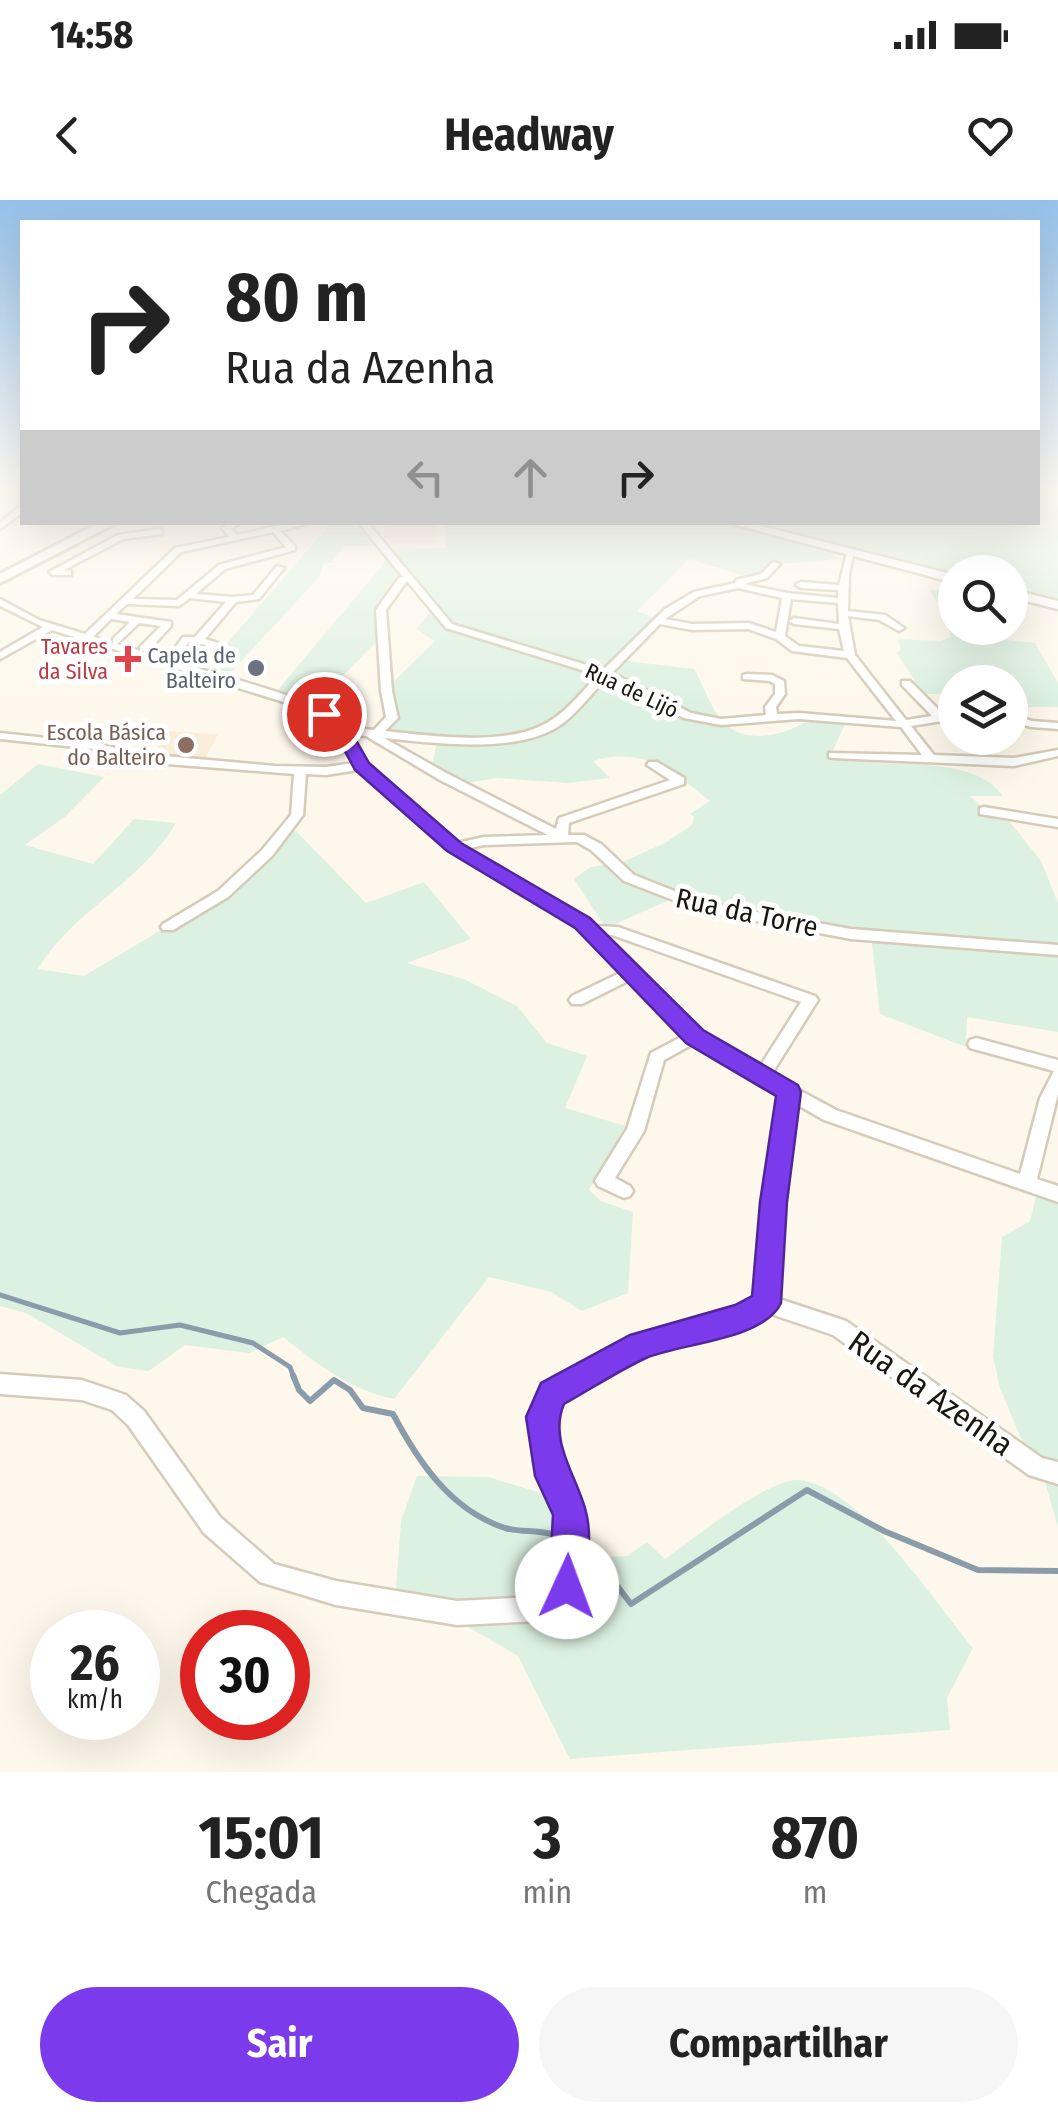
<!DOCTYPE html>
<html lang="pt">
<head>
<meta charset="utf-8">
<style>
  :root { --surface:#fff; --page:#f6f6f6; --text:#222; --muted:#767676; --accent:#7c3aed }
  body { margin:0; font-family:"Fira Sans Condensed",sans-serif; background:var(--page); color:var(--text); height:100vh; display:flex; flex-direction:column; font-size:38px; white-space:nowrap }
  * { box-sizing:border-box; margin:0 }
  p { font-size:32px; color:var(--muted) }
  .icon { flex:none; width:55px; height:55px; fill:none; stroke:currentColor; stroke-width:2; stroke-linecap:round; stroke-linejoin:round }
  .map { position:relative; height:1572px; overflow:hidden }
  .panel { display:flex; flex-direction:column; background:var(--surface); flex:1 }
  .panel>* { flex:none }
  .guide { position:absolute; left:20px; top:20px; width:1020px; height:305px; border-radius:0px; box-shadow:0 10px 40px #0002; background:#fff; color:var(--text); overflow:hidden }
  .fabs { position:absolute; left:938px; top:355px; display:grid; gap:20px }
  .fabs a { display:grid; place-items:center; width:90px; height:90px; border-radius:50%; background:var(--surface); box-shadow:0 10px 40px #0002; font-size:50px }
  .speed { position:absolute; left:30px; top:1410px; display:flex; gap:20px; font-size:50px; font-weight:700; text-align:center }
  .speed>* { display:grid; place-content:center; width:130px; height:130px; border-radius:50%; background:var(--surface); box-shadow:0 10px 40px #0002; line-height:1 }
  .speed small { font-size:25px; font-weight:400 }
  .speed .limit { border:15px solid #d22; background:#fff; color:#111 }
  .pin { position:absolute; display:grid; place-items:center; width:85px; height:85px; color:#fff; margin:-42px; border:5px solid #fff; border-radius:50%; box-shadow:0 2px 10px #0007 }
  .me { position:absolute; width:110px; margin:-55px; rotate:2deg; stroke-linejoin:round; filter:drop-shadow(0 0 8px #0008) }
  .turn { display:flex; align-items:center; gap:35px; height:210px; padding:0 40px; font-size:45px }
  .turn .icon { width:130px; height:130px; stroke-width:2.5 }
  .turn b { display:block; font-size:70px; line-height:85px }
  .lanes { display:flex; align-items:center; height:95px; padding:0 40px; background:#0003; justify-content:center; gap:50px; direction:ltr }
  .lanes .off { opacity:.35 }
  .eta { display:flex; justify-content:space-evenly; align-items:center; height:170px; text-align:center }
  .eta b { font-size:60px; font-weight:700; line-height:70px }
  .button { display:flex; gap:20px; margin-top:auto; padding:20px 40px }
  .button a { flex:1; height:115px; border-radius:60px; background:var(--accent); color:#fff; font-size:40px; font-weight:700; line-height:115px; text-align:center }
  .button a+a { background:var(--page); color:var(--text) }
  .status { display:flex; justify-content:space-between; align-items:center; height:70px; padding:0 50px; background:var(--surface); direction:ltr }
  .status svg { height:28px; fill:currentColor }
  header { display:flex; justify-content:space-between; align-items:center; height:130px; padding:0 40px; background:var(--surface); font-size:45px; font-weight:700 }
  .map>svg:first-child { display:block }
</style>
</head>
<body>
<div class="status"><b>14:58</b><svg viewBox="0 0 49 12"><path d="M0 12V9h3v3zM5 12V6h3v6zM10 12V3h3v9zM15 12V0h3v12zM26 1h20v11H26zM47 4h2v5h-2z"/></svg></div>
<header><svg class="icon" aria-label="back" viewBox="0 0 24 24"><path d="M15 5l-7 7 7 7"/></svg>Headway<svg class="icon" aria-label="heart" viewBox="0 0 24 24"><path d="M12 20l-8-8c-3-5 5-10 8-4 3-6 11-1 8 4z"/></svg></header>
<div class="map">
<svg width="1058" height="1572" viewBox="0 0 1058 1572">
  <rect width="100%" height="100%" fill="#fef8ec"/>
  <path fill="#faecd1" d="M 385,323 L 436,323 L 436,343 L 395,343 L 384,337 Z"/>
  <path fill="#faedd9" d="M 168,531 L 218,534 L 205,559 L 152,556 Z"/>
  <path fill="#dcf1e1" d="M 1038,288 L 1058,288 L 1058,401 L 1010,389 L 1010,372 L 955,372 L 955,376 L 743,323 L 1038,322 Z
    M 716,322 L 827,350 L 838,359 L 770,365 L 764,374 L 749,377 L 689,359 L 637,411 L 655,418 L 619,460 L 694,469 C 703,484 712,512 725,524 C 750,546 789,534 812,518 L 845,524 L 831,555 L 874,557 L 877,563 C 915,565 979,561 1003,596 L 970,596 L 997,620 L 1009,621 L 1041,661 L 1058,703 L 1058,832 L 967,817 L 966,847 L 880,814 L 871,735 L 676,697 L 606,728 L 574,679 L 590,667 L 620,663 L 665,643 L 692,625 L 694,617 L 690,614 L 710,601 C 672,571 642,546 593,561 L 610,578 L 567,583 L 497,578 L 467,583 L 432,566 L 438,537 L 389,531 L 393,519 L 387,488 L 435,441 L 416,429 L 430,412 L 411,385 L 400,382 L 383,402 L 378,440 L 316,503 L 276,492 L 386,361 L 385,345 L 344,346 L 331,363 L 324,364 L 319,377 L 225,479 L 203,471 L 331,323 L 354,325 L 394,350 L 446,348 L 445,323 Z
    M 929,390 L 955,390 L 955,428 L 978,428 L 997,439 L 1035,443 L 1058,483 L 1058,507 L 1010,507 L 1010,482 L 955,482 L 955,494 L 923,494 L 897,453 L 901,450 L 898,439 L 941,441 L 951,437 L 941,408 Z
    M 38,564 L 104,577 L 66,616 L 25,645 L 93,664 L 134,619 L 176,623 C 139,685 73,710 38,769 L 84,776 L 250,677 L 266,661 L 279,637 L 296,631 L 366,703 L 424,682 L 471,739 L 407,763 L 464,779 L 517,806 L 547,843 L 587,856 L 565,908 L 626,926 L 589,990 L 601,1001 L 633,1012 L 628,1093 L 582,1111 L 551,1092 L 489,1077 L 394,1199 C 352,1191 317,1164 283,1137 L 249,1153 L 185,1145 L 149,1171 L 118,1167 L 26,1113 L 0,1106 L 0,595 Z
    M 1037,993 L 1058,1001 L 1058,1327 L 1041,1268 L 1020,1236 L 1000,1188 L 993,1157 L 1002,1037 L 1030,1021 Z
    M 417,1276 L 488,1277 L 551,1296 L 588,1358 L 627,1356 L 647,1342 L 665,1359 C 690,1341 768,1279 797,1280 C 858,1283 935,1403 973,1448 L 947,1498 L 950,1530 L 570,1559 L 518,1456 L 461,1423 L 413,1408 L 396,1388 L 401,1321 Z"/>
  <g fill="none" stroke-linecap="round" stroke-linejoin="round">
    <path stroke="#8a9baa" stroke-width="5" d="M 0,1095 L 120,1133 L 180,1125 L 253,1143 L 290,1167 L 294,1178"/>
    <path stroke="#8a9baa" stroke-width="6" d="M 293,1175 L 299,1190 L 310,1201 L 334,1180 L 350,1190 L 363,1208 L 393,1214 C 418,1261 450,1310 505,1328 C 522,1333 540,1329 558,1336
      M 598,1361 L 631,1404 L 807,1290 L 884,1331 L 978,1370 L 1058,1371"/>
    <defs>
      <path id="minor" d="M 0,288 L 6,288 L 0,291 Z
        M 19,307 L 22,307 L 22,313 L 0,329 L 0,323 Z
        M 231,322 L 242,322 L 231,329 L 237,335 L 295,322 L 313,322 L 280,331 L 295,346 L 295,350 L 225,369 L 196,394 L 233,397 L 253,395 L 277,366 L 284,368 L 259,399 L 236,402 L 205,439 L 218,443 L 200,467 L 194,467 C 224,477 332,503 346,527 L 374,530 L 386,517 L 381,491 L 376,410 L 399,378 L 403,377 L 358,322 L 367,322 L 452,424 L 603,470 L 665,409 L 694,392 L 735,383 L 736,380 L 761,374 L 773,362 L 780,364 L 767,378 L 744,384 L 787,393 L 838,398 L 838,390 L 801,388 L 796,385 L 801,382 L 839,385 L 847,353 L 854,351 L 849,374 L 848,411 L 885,415 L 904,428 L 899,431 L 879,420 L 848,416 L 855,455 L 906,520 L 932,516 L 902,485 L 902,481 L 910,481 L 943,514 L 955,513 L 955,519 L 911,526 L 934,555 L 1014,558 L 1058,550 L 1058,556 L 1014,566 L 833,558 L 829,557 L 829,553 L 922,555 L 901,527 L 799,519 L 721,525 L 684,518 L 606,479 C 592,493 578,512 562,524 C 519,555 434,543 384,538 L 448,574 L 556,629 L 559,618 L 670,580 L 647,565 L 649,562 L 657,562 L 684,578 L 684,584 L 569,623 L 568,635 L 584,635 L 601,644 L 634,675 L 702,702 L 851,729 L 1058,745 L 1058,755 L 851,739 L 699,710 L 624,681 L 591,650 L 577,642 L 484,645 L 466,649 L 588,720 L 594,726 L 618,727 L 815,796 L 818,800 L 771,875 L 836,910 L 1020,974 L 1040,898 L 1054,871 L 970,848 L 968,844 L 970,840 L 976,838 L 1058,860 L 1058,894 L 1037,979 L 1058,986 L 1058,1002 L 824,920 L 796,904 L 782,1002 L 776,1098 L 846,1121 L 1042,1258 L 1058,1262 L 1058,1284 L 1029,1275 L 833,1135 L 768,1113 L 742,1127 L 645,1153 L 560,1200 L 553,1217 L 563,1274 L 581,1314 L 579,1387 C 573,1402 553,1415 538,1421 L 457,1425 L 336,1405 L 260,1382 L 204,1333 L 128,1225 L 112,1210 L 82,1200 L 0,1194 L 0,1174 L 82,1180 L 126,1195 L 144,1211 L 220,1317 L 274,1364 L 336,1381 L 457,1401 L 534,1397 L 555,1381 L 559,1315 L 541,1276 L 531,1217 L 546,1186 L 634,1138 L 737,1110 L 757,1098 L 764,1002 L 780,895 L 693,844 L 664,860 L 644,931 L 615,978 L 630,986 L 633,991 L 630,996 L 624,998 L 598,986 L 595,981 L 598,976 L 627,929 L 651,853 L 683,836 L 630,780 L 582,804 L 572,804 L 569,800 L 572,796 L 622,772 L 578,726 L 449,650 L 358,570 L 326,575 L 306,574 L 303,615 L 272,656 L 228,697 L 173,730 L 163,730 L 161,727 L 163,724 L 218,691 L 262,650 L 291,615 L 294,574 L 142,562 L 94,549 L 0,539 L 0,533 L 94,543 L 142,554 L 275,566 L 326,567 L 354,563 L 333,524 L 303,508 L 52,430 L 0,459 L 0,452 L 43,427 L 0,406 L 0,399 L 39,420 L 85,434 L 175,348 L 229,337 L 222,328 ZM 273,332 L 286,347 L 219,365 L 177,400 L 133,399 L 181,352 ZM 407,381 L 446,428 L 598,475 C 584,489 570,508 553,519 C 513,548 432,536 385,531 L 398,518 L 392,491 L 386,410 ZM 738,388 L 782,398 L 776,432 L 749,423 L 692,424 L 665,419 L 700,396 ZM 190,398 L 226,402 L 195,437 L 183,437 L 167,459 L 141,451 L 148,451 L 171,426 L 171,422 L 116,414 L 127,404 L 179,406 ZM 791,399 L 838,403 L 839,424 L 794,418 L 789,421 L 794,424 L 839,429 L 844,451 L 799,446 L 785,436 ZM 111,419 L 130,422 L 113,439 L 113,443 L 93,437 ZM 139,423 L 161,426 L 140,447 L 140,451 L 117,444 ZM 660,424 L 692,430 L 748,429 L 776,439 L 792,451 L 847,458 L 896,521 L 799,513 L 777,514 L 776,507 L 785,494 L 784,481 L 772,475 L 747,474 L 743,475 L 743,479 L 770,481 L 775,484 L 775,494 L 765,507 L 766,515 L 721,519 L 691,513 L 612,473 ZM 189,442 L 206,445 L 191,465 L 192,467 L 172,461 ZM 350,534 L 366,536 L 440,580 L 548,635 L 484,637 L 457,643 L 366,564 ZM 603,735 L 612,735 L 801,802 L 759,868 L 700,833 Z
        M 159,329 L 162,330 L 162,334 L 123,339 L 64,370 L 71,371 L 71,375 L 53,375 L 49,372 L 118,335 Z
        M 1010,514 L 1032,521 L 1058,523 L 1058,529 L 1031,527 L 1010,521 Z
        M 984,607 L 1058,619 L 1058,627 L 980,614 L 980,608 Z"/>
      <path id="major" d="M 725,322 L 745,322 L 955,375 L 955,383 Z
        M 1010,389 L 1058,401 L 1058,409 L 1010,397 Z"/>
      <path id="highway" d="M 101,322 L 118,322 L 0,383 L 0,374 Z"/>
    </defs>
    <use href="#minor" stroke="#d5cbb8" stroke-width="5"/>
    <use href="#major" stroke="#d5cbb8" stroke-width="5"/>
    <use href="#highway" stroke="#d5cbb8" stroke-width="6"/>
    <use href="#minor" fill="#fff" fill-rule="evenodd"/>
    <use href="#major" fill="#fff" fill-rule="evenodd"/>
    <use href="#highway" fill="#fff" fill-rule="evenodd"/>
  </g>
  <linearGradient id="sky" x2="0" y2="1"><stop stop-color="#95c1ea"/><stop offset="0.57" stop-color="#fffcf6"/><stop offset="1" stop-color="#fffcf6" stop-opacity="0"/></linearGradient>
  <rect width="1058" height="508" fill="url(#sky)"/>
  <path fill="#7c3aed" stroke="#51269a" stroke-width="2.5" d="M 324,509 L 344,519 L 369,563 L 461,643 L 590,718 L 703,830 L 798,885 L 801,892 L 787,1002 L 781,1103 C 764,1140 681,1143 646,1158 C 618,1171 591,1189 564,1204 C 548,1241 578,1278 586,1312 C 592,1335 589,1378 580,1400 L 567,1405 L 555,1400 L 549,1387 L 553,1315 L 535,1276 L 526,1217 L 541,1183 L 630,1135 L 735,1105 L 752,1096 L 760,1002 L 776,896 L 686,843 L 575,728 L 447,651 L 355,570 L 331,525 L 315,514 Z"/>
  <path fill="#e0444e" stroke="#fff" stroke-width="4" d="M123 444h10v10h10v10h-10v10h-10v-10h-10v-10h10z"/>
  <circle fill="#6b7280" stroke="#fff" stroke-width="4" cx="256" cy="468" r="10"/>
  <circle fill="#8d6e63" stroke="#fff" stroke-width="4" cx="186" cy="545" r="10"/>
  <g text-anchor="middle" stroke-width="10" stroke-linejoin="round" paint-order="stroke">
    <g font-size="22" fill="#be3a42" stroke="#fff" text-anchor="end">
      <text x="108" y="454">Tavares<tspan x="108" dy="25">da Silva</tspan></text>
    </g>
    <g font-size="22" fill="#5b616d" stroke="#fff" text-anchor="end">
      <text x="236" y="463">Capela de<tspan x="236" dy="25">Balteiro</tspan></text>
    </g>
    <g font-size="22" fill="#19150f" stroke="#fff">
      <text transform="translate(632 490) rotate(25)" y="8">Rua de Lijó</text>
    </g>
    <g font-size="22" fill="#785e54" stroke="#fff" text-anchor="end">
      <text x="166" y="540">Escola Básica<tspan x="166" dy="25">do Balteiro</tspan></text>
    </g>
    <g font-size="28" fill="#19150f" stroke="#fff">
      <text transform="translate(747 712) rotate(12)" y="10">Rua da Torre</text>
    </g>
    <g font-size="32" fill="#19150f" stroke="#fff">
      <text transform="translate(931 1193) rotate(35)" y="11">Rua da Azenha</text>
    </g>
  </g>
</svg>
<div class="fabs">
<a><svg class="icon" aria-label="search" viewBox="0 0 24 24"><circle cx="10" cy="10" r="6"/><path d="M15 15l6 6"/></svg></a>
<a><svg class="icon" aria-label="layers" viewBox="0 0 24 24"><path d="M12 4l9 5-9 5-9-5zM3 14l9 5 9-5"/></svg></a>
</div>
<div class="speed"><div>26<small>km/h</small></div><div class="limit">30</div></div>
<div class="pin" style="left:324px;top:514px;background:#d93025"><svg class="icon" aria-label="arrive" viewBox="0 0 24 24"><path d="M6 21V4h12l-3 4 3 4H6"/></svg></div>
<svg class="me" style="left:567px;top:1387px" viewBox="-20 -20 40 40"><circle r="19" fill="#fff"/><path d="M0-13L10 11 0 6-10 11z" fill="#7c3aed"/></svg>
<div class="guide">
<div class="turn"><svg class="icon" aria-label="right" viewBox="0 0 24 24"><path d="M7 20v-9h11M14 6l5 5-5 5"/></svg><div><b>80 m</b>Rua da Azenha</div></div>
<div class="lanes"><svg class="icon off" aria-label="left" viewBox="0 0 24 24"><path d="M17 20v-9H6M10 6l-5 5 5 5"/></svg><svg class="icon off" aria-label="ahead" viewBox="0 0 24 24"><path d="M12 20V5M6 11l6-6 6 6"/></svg><svg class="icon" aria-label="right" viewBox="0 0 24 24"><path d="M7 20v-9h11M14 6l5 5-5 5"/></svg></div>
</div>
</div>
<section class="panel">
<div class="eta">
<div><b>15:01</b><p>Chegada</p></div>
<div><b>3</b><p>min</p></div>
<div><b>870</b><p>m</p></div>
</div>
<div class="button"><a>Sair</a><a>Compartilhar</a></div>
</section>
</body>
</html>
